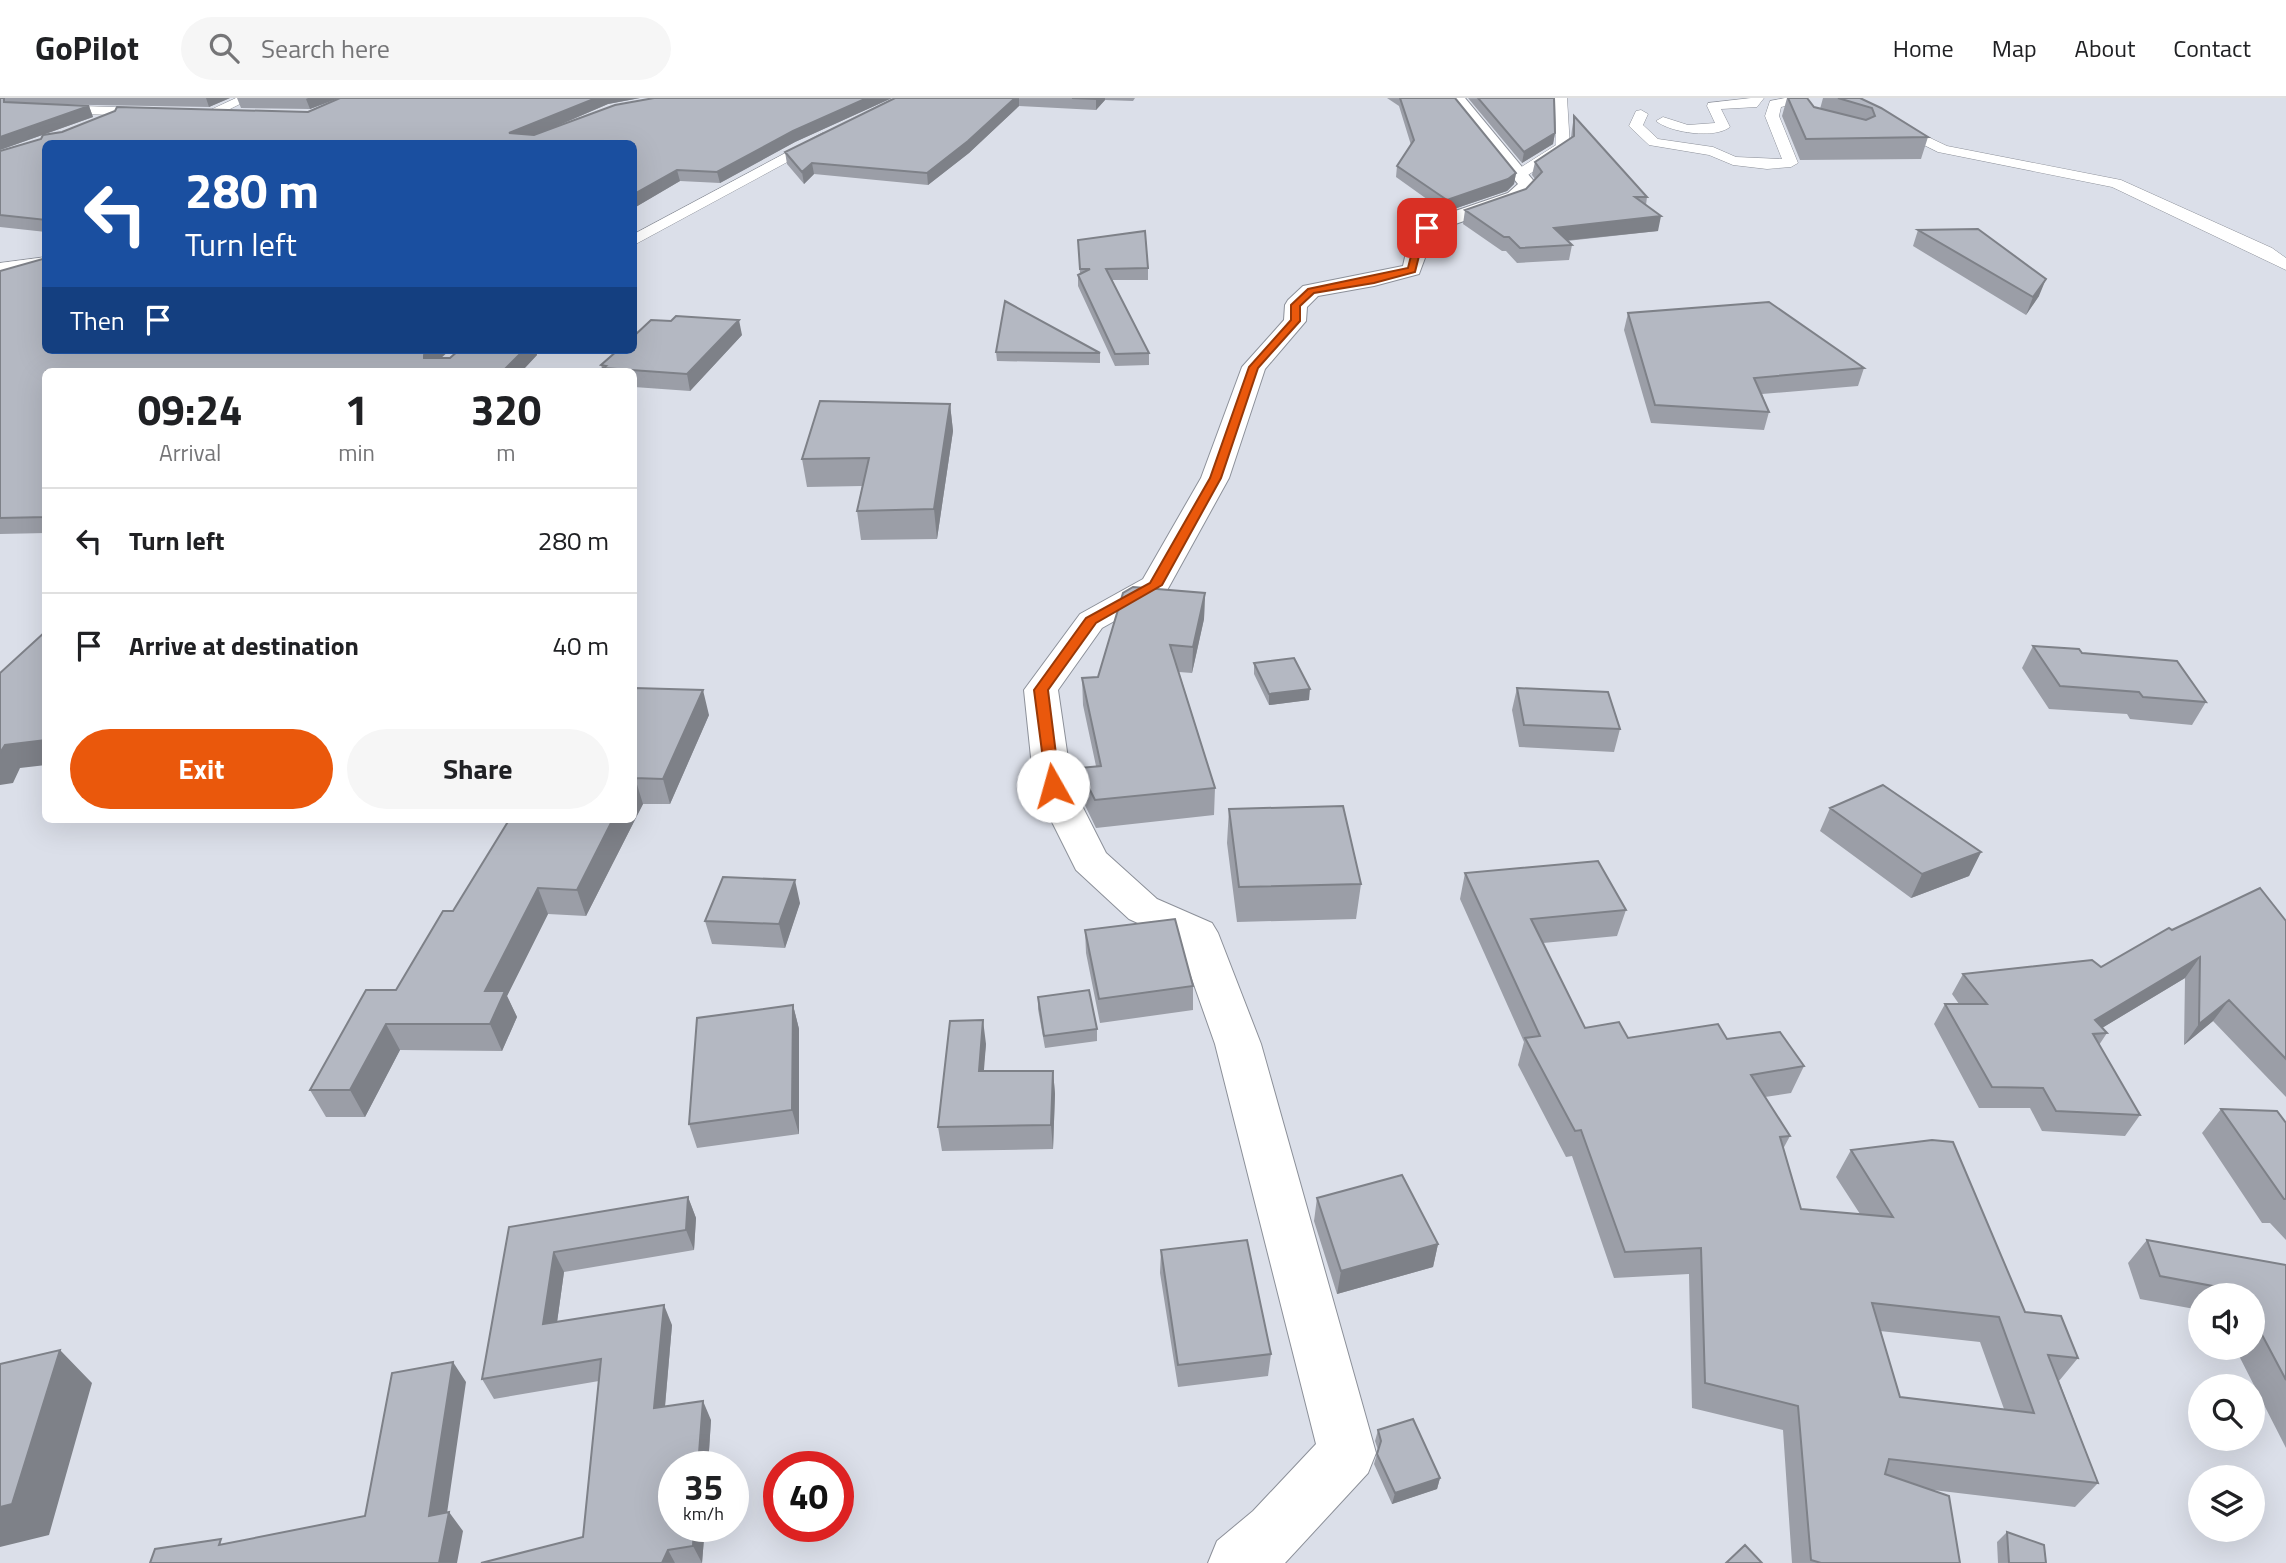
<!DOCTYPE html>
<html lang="en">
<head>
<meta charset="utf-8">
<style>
  :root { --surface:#fff; --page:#f6f6f6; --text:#202124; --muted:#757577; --line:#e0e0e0; --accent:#ea580c }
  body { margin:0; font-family:"Titillium Web",sans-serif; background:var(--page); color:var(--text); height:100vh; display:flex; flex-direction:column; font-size:26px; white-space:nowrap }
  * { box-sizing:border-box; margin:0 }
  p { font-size:23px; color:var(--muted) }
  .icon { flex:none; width:38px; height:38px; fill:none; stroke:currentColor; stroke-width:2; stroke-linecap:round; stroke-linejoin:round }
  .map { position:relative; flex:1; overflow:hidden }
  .sheet { position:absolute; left:42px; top:270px; width:595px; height:455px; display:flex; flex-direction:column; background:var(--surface); border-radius:10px; box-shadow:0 7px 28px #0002 }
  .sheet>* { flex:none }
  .banner { position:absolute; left:42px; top:42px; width:595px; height:214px; border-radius:10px; box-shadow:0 7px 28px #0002; background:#1a4fa0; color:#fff; overflow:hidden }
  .tools { position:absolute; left:2188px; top:1185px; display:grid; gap:14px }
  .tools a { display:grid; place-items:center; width:77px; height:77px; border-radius:50%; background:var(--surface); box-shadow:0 7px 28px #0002; font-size:35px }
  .speed { position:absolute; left:658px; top:1353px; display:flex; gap:14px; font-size:35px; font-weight:700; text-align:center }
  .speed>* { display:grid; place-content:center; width:91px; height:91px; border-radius:50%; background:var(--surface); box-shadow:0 7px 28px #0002; line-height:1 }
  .speed small { font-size:18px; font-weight:400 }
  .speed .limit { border:10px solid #d22; background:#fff; color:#111 }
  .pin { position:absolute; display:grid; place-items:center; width:60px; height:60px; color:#fff; margin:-30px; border-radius:14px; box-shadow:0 4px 10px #0006 }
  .me { position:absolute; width:77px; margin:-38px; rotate:353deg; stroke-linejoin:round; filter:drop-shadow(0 0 5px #0008) }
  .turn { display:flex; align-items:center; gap:24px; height:147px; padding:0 28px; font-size:32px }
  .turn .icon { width:91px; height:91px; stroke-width:2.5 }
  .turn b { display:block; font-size:49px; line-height:60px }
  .then { display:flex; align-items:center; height:66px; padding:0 28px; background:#0003; gap:14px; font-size:26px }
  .eta { display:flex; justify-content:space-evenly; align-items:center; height:119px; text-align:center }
  .eta b { font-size:42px; font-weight:700; line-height:49px }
  .action { display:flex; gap:14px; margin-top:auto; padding:14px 28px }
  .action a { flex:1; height:80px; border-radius:42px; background:var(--accent); color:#fff; font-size:28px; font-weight:700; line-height:80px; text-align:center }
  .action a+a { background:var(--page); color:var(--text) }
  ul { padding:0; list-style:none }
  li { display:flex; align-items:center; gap:21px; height:105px; padding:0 28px; border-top:2px solid var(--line) }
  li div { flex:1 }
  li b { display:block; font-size:26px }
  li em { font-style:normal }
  header { display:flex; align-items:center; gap:42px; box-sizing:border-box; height:98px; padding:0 35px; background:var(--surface); border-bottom:2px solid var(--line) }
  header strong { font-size:33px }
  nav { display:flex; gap:38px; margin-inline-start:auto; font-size:24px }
  .search { width:490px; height:63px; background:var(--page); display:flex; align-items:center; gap:18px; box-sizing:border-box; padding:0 24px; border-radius:38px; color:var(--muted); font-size:26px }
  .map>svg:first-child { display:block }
</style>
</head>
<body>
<header>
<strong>GoPilot</strong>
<div class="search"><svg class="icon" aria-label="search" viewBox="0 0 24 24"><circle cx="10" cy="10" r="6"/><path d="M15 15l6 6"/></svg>Search here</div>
<nav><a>Home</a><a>Map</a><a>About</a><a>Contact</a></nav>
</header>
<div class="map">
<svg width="2286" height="1465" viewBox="0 0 2286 1465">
  <rect width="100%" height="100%" fill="#dbdfe9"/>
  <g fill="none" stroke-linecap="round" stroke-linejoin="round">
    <defs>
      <path id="street" d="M 236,0 L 252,0 L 212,20 L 49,15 L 43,11 L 49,7 L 210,12 Z
        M 1555,0 L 1567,0 L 1570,49 L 1525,79 L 1515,79 L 1513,76 L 1515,73 L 1556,47 Z
        M 1751,0 L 1764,0 L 1757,9 L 1721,11 L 1730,29 C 1715,41 1671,35 1656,23 L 1663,19 L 1688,27 L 1715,25 L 1707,8 L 1708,5 Z
        M 1785,0 L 1804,0 L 1821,24 L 1819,27 L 1809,27 L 1795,6 L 1781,9 L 1779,18 L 1798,65 L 1791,69 L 1767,71 L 1733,67 L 1709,57 L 1649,47 L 1629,28 L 1636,13 L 1641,12 L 1648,16 L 1643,27 L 1658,41 L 1713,49 L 1736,59 L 1782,61 L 1765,18 L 1770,3 Z
        M 1830,0 L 1846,0 L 1947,48 L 2121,82 L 2272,150 L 2286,160 L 2286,172 L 2112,89 L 1938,54 Z
        M 823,35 L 828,36 L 828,42 L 634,147 L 634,136 Z
        M 46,159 L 46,169 L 0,175 L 0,165 Z"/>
      <path id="secondary" d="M 1449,0 L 1465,0 L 1537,87 L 1522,103 L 1435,133 L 1419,176 L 1374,188 L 1318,198 L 1307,209 L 1306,223 L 1265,271 L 1229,380 L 1170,487 L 1166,494 L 1102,530 L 1058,592 L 1072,688 L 1106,755 L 1157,801 L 1212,825 L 1218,835 L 1261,946 L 1376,1355 L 1368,1375 L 1285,1465 L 1208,1465 L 1217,1443 L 1253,1413 L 1316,1346 L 1215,946 L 1179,844 L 1129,821 L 1076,772 L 1034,688 L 1024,592 L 1080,516 L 1143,481 L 1201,380 L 1242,269 L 1284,222 L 1285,207 L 1288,202 L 1303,188 L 1403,168 L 1407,150 L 1420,125 L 1508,95 L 1518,86 Z"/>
    </defs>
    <use href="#street" stroke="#8c9099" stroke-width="1"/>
    <use href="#secondary" stroke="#8c9099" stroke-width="2"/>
    <use href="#street" fill="#fff" fill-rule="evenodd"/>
    <use href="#secondary" fill="#fff" fill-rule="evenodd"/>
  </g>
  <path fill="#9b9ea7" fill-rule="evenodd" d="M 0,0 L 230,0 L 209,9 L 37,6 L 89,8 L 93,19 L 0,52 Z
    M 237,0 L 339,0 L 310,11 L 241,10 Z
    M 340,0 L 640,0 L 608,6 L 541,35 L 615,7 L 654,0 L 892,0 L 795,44 L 720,85 L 680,83 L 634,110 L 634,46 L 46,46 L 46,134 L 0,129 L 0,53 L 41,41 L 43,37 L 62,34 L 115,13 L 117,9 L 308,14 Z
    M 895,0 L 1135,0 L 1133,3 L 1105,2 L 1096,12 L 1019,8 L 969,55 L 928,87 L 814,76 L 804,86 L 787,66 L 785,54 Z
    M 1387,0 L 1455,0 L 1516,75 L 1514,86 L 1507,93 L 1445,114 L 1396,79 L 1397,68 L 1411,47 L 1399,8 Z
    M 1468,0 L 1554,0 L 1555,35 L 1553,46 L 1522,65 Z
    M 1787,0 L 1807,0 L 1814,9 L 1820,11 L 1823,0 L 1860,0 L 1928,39 L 1921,61 L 1800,62 L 1782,18 Z
    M 1574,18 L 1647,99 L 1646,107 L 1658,133 L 1567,143 L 1572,147 L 1569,162 L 1517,165 L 1506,153 L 1502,153 L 1463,126 L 1465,112 L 1526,91 L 1535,81 L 1532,77 L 1535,64 L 1571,40 L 1572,31 Z
    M 1918,132 L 2039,198 L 2026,217 L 1913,148 Z
    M 1078,142 L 1148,170 L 1148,182 L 1112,182 L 1149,255 L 1149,267 L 1115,268 L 1078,188 L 1078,177 L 1080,176 Z
    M 0,173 L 441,260 L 450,260 L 459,252 L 536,252 L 537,257 L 522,273 L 46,273 L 46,435 L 0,436 Z
    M 1628,215 L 1864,270 L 1858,288 L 1762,296 L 1769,314 L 1764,332 L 1651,325 L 1624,232 Z
    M 742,237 L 690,293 L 634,289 L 634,273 L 603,273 L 601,267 Z
    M 996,254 L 1100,255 L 1100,265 L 997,263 Z
    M 950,306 L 953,333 L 937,441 L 861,442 L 857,413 L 862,388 L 807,389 L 802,361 Z
    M 1205,495 L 1204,521 L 1192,575 L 1179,574 L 1215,690 L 1214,717 L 1096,730 L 1080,697 L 1079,670 L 1096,668 L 1083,607 L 1082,580 L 1098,579 Z
    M 2033,548 L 2082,555 L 2206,604 L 2192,627 L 2130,621 L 2127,616 L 2049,611 L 2022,570 Z
    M 1254,565 L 1309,602 L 1269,607 L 1254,576 Z
    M 634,590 L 709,617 L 670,706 L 643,706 L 586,818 L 548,816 L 507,898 L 517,919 L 502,953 L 400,952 L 365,1019 L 326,1019 L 310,992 L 396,892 L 522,722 L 634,721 Z
    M 1517,590 L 1620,631 L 1614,654 L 1519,649 L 1512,612 Z
    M 1830,710 L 1981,754 L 1969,778 L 1911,800 L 1820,733 Z
    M 1229,711 L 1361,786 L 1356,821 L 1237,824 L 1227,745 Z
    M 1465,775 L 1626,812 L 1617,838 L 1543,845 L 1585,930 L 1628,940 L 1727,941 L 1804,968 L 1791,995 L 1765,999 L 1790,1038 L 1783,1051 L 1801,1111 L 1860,1116 L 1836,1079 L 1851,1052 L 2025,1214 L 2078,1260 L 2059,1283 L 2098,1385 L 2075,1409 L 1933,1392 L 1960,1465 L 1792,1465 L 1783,1332 L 1692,1310 L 1689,1176 L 1614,1180 L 1572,1058 L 1566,1059 L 1518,967 L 1524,944 L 1460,801 ZM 1880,1233 L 1980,1244 L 2004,1311 L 1900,1299 Z
    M 800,805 L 785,850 L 712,846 L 705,823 Z
    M 2286,823 L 2286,999 L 2213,923 L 2184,947 L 2185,880 L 2102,930 L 2107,935 L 2099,947 L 2140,1017 L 2125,1038 L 2042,1033 L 2030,1010 L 1979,1010 L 1934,926 L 1945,906 L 1959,906 L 1952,896 L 1963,876 L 2101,869 L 2172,832 Z
    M 1085,832 L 1193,888 L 1193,912 L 1100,925 L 1086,855 Z
    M 1038,899 L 1097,931 L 1097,943 L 1045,950 L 1038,911 Z
    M 793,907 L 799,931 L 799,1036 L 697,1050 L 689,1026 Z
    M 986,946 L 983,973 L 1053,973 L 1055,996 L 1053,1051 L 942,1053 L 938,1029 Z
    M 2221,1011 L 2286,1025 L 2286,1142 L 2270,1125 L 2262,1125 L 2202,1035 Z
    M 688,1099 L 696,1120 L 694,1152 L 564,1174 L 557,1224 L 672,1227 L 665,1309 L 711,1322 L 708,1368 L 674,1368 L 705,1428 L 702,1465 L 481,1465 L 583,1439 L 599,1283 L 494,1301 L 482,1281 L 509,1129 Z
    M 1317,1100 L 1438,1146 L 1433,1169 L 1337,1196 L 1314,1123 Z
    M 2147,1142 L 2286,1167 L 2286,1350 L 2235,1250 L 2252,1250 L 2252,1197 L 2200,1197 L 2200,1212 L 2140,1201 L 2128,1165 Z
    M 1161,1152 L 1271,1256 L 1268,1278 L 1178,1289 L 1160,1175 Z
    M 1378,1332 L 1440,1380 L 1437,1391 L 1392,1406 L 1374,1366 L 1378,1352 L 1375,1343 Z
    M 2007,1434 L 2046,1465 L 1998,1465 L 1997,1444 Z"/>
  <path fill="#7e8188" d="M 206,0 L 230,0 L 209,9 Z
    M 308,0 L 339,0 L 310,11 L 306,1 Z
    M 596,0 L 640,0 L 608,6 L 515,46 L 509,35 Z
    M 867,0 L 892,0 L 795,44 L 720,85 L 717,74 L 793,33 Z
    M 1015,0 L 1019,0 L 1019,8 L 969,55 L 928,87 L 927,75 Z
    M 1097,0 L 1105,0 L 1105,2 L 1096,12 L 1096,1 Z
    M 89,8 L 93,19 L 0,52 L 0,39 Z
    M 1555,35 L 1553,46 L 1522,65 L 1524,54 Z
    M 812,65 L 814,76 L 804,86 L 802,74 Z
    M 677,72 L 680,83 L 634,110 L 634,96 Z
    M 1516,75 L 1514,86 L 1507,93 L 1445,114 L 1447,102 Z
    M 1661,118 L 1658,133 L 1551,144 L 1554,130 Z
    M 2046,181 L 2039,198 L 2026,217 L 2033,199 Z
    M 739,222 L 742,237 L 690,293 L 687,276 Z
    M 430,252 L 450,252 L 429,271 L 424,260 L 424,257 Z
    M 524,252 L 536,252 L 537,257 L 522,273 L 503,273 Z
    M 950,306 L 953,333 L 937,441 L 934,411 Z
    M 1205,495 L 1204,521 L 1192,575 L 1193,549 Z
    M 1310,591 L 1309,602 L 1269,607 L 1269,596 Z
    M 703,592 L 709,617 L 670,706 L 663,681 Z
    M 46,642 L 46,667 L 20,670 L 13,685 L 0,687 L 0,655 L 5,647 Z
    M 635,680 L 643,706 L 586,818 L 577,792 L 613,721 L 634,721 L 634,683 Z
    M 1981,754 L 1969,778 L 1911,800 L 1922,776 Z
    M 795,782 L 800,805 L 785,850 L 779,826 Z
    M 538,790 L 548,816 L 507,898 L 517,919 L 502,953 L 490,926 L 485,893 Z
    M 2200,859 L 2185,880 L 2082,942 L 2095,922 Z
    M 2229,902 L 2213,923 L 2184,947 L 2199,926 Z
    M 793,907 L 799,931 L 799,1036 L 792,1012 Z
    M 983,922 L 986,946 L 982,997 L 979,973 Z
    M 386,926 L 400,952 L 365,1019 L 350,992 Z
    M 1053,973 L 1055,996 L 1053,1051 L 1051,1027 Z
    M 688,1099 L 696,1120 L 694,1152 L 686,1132 Z
    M 1438,1146 L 1433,1169 L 1337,1196 L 1341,1173 Z
    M 554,1154 L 564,1174 L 554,1246 L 543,1226 Z
    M 664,1207 L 672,1227 L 663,1330 L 654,1310 Z
    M 60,1252 L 92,1285 L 49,1437 L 0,1449 L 0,1409 Z
    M 453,1264 L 466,1284 L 444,1436 L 429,1418 Z
    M 703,1303 L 711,1322 L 708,1368 L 698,1368 Z
    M 1440,1380 L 1437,1391 L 1392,1406 L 1395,1395 Z
    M 449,1414 L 463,1433 L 457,1465 L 439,1465 Z
    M 694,1428 L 705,1428 L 702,1465 L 693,1448 Z
    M 668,1452 L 675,1465 L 662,1465 Z"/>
  <path fill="#b4b8c2" stroke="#7e8188" stroke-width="2" fill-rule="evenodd" d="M 0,0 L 4,0 L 4,4 L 89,8 L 0,39 Z
    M 340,0 L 596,0 L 509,35 L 534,37 L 615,7 L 654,0 L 867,0 L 793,33 L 717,74 L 677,72 L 634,96 L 634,46 L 46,46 L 46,122 L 0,117 L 0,53 L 41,41 L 43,37 L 62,34 L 115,13 L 117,9 L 308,14 Z
    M 895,0 L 1015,0 L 968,43 L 927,75 L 812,65 L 802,74 L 785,54 Z
    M 1072,0 L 1097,0 L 1096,1 Z
    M 1400,0 L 1455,0 L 1516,75 L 1508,81 L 1447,102 L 1397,68 L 1414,42 Z
    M 1478,0 L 1554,0 L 1555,35 L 1524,54 Z
    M 1788,0 L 1807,0 L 1814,9 L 1866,22 L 1875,18 L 1872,10 L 1838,0 L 1860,0 L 1881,10 L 1928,39 L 1806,41 Z
    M 1574,18 L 1647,99 L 1635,99 L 1661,118 L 1554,130 L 1572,147 L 1520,150 L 1509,139 L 1504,139 L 1465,112 L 1526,91 L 1542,74 L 1535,64 L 1574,38 Z
    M 1978,131 L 2046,181 L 2033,199 L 1918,132 Z
    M 1145,133 L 1148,170 L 1106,171 L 1149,255 L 1115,256 L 1078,177 L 1090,171 L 1080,171 L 1078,142 Z
    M 46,160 L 46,252 L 430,252 L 424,257 L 424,260 L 450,260 L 459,252 L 524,252 L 503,273 L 46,273 L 46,419 L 0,420 L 0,173 Z
    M 1005,203 L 1100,255 L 996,254 Z
    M 1769,204 L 1864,270 L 1754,280 L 1769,314 L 1655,307 L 1628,215 Z
    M 676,218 L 739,222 L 687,276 L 603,270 L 606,268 L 601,267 L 618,252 L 634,252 L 634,238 L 651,222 L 671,223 Z
    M 820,303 L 950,306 L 934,411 L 857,413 L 869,360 L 802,361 Z
    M 1133,489 L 1205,495 L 1193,549 L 1170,547 L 1215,690 L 1095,702 L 1079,670 L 1101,668 L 1082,580 L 1098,579 L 1123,495 Z
    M 46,533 L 46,642 L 5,647 L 0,655 L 0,575 Z
    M 2033,548 L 2079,551 L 2082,555 L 2177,563 L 2206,604 L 2143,599 L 2139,594 L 2060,588 Z
    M 1294,560 L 1310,591 L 1269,596 L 1254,565 Z
    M 634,590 L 703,592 L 663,681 L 635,680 L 634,683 Z
    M 1517,590 L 1608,594 L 1620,631 L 1524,627 Z
    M 1883,687 L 1981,754 L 1922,776 L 1830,710 Z
    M 1343,708 L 1361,786 L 1239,789 L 1229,711 Z
    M 522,721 L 613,721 L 577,792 L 538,790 L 485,893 L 505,893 L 490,926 L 386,926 L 350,992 L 310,992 L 366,892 L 396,892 L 443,813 L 453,813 L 509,722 L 522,722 Z
    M 1598,763 L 1626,812 L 1531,821 L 1585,930 L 1619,924 L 1628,940 L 1718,926 L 1727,941 L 1780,934 L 1804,968 L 1751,977 L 1790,1038 L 1780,1039 L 1801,1111 L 1893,1119 L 1851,1052 L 1932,1042 L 1953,1044 L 2025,1214 L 2061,1218 L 2078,1260 L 2048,1257 L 2098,1385 L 1889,1361 L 1885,1376 L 1949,1398 L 1960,1465 L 1821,1465 L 1811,1462 L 1798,1308 L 1705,1285 L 1701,1150 L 1625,1154 L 1581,1032 L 1575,1033 L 1525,940 L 1540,938 L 1465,775 ZM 1872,1205 L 1999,1219 L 2034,1315 L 1900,1299 Z
    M 723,779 L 795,782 L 779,826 L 705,823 Z
    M 2260,790 L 2286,823 L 2286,961 L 2229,902 L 2199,926 L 2200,859 L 2095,922 L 2107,935 L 2093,936 L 2140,1017 L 2056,1013 L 2043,990 L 1992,989 L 1945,906 L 1987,906 L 1963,876 L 2092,862 L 2101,869 L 2169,830 L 2172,832 Z
    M 1175,821 L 1193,888 L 1099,901 L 1085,832 Z
    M 1089,892 L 1097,931 L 1044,938 L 1038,899 Z
    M 793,907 L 792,1012 L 689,1026 L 697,920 Z
    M 983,922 L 979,973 L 1053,973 L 1051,1027 L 938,1029 L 950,923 Z
    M 2221,1011 L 2277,1013 L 2286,1025 L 2286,1101 L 2284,1101 Z
    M 1402,1077 L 1438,1146 L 1341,1173 L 1317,1100 Z
    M 688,1099 L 686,1132 L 554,1154 L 543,1226 L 664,1207 L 654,1310 L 703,1303 L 698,1368 L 674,1368 L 674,1428 L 694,1428 L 693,1448 L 668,1452 L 662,1465 L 481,1465 L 583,1439 L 601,1261 L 482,1281 L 509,1129 Z
    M 1247,1142 L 1271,1256 L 1178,1267 L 1161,1152 Z
    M 2147,1142 L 2286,1167 L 2286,1282 L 2252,1218 L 2252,1197 L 2241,1197 L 2239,1193 L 2160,1178 Z
    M 60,1252 L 12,1406 L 0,1409 L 0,1266 Z
    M 453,1264 L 429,1418 L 449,1414 L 439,1465 L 150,1465 L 155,1451 L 221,1441 L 219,1447 L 365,1418 L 392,1275 Z
    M 1413,1321 L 1440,1380 L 1395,1395 L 1377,1356 L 1381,1343 L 1378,1332 Z
    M 2007,1434 L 2044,1447 L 2046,1465 L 2009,1465 Z
    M 1745,1447 L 1762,1465 L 1726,1465 Z"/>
  <path fill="#ea580c" stroke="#983908" stroke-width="2" d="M 1424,128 L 1431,130 L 1421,150 L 1415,174 L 1374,185 L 1314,195 L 1300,208 L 1300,223 L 1258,270 L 1221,380 L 1162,487 L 1096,525 L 1048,592 L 1060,688 L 1053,693 L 1047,692 L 1034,592 L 1086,520 L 1150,485 L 1210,380 L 1249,269 L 1291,222 L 1291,207 L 1308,191 L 1408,170 L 1413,150 Z"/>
</svg>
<div class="tools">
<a><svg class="icon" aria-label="sound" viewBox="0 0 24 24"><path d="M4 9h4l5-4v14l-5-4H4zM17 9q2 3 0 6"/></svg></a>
<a><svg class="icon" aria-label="search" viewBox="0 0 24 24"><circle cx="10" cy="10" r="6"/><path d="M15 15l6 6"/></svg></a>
<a><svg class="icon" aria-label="layers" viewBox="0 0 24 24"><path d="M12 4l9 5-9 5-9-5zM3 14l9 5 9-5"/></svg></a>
</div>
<div class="speed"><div>35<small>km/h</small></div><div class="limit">40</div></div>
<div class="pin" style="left:1427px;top:130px;background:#d93025"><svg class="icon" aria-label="arrive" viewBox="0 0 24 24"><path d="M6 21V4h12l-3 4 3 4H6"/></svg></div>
<svg class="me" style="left:1053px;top:688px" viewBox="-20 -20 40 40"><circle r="19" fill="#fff"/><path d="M0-13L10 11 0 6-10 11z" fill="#ea580c"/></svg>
<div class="banner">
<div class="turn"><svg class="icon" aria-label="left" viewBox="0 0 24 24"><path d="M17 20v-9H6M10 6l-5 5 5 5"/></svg><div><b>280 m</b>Turn left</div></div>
<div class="then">Then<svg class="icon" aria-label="arrive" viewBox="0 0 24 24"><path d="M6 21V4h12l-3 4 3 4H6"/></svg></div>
</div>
<section class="sheet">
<div class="eta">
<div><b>09:24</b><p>Arrival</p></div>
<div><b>1</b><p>min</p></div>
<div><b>320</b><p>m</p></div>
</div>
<ul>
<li><svg class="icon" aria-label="left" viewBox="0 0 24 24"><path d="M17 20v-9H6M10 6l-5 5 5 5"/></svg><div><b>Turn left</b></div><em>280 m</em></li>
<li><svg class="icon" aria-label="arrive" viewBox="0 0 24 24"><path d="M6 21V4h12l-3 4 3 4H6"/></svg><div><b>Arrive at destination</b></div><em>40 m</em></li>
</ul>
<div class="action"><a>Exit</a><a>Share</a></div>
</section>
</div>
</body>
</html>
